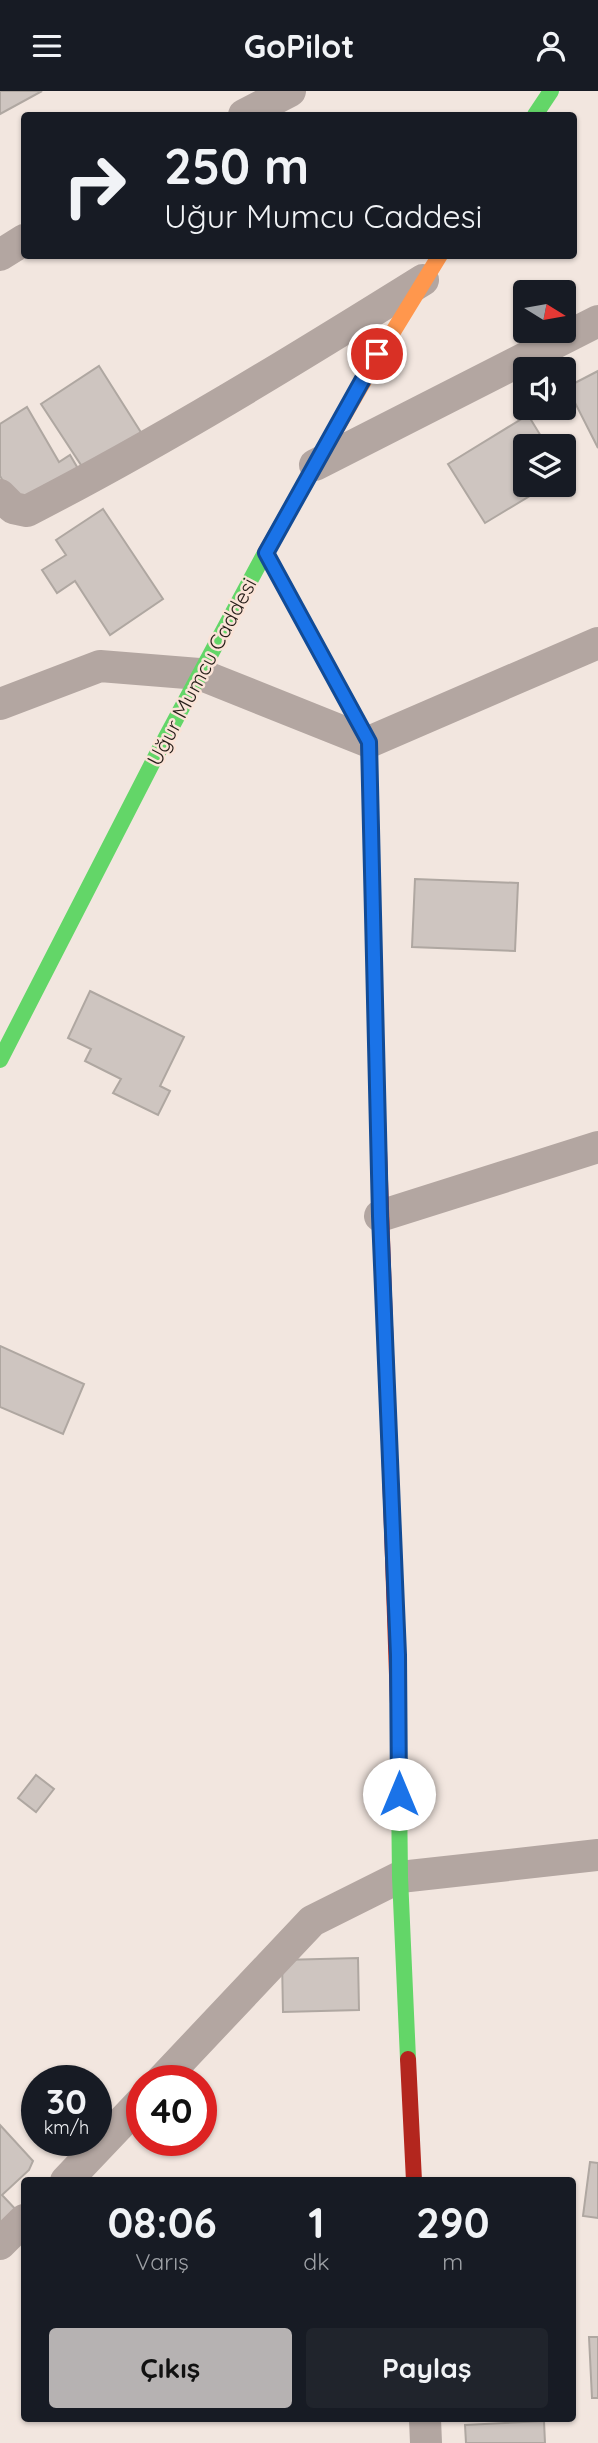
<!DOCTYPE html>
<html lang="tr">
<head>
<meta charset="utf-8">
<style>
  :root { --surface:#171b24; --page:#20242c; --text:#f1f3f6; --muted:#9ea1a6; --accent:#b6b2b2 }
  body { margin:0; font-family:Quicksand,sans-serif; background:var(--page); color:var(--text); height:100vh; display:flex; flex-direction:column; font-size:26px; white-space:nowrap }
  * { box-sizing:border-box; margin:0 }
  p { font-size:23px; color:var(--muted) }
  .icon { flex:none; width:38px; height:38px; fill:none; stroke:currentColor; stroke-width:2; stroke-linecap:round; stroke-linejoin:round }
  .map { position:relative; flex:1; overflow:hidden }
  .side { position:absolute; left:21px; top:2086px; width:555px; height:245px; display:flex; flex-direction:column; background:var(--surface); border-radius:7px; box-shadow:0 2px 5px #0004 }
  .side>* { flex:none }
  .banner { position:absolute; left:21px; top:21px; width:556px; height:147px; border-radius:7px; box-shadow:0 2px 5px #0004; background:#171b24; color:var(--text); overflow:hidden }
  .needle { width:46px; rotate:101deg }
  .tools { position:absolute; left:513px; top:189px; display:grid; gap:14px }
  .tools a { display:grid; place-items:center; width:63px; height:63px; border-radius:7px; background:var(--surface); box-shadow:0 2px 5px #0004; font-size:35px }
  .speed { position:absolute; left:21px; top:1974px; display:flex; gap:14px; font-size:35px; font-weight:700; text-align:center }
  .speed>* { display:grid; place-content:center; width:91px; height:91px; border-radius:50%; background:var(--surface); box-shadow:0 2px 5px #0004; line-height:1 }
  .speed small { font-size:18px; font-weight:400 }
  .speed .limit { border:10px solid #d22; background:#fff; color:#111 }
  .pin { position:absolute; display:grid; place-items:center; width:60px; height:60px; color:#fff; margin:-30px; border:4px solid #fff; border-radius:50%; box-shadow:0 2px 7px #0007 }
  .me { position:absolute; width:77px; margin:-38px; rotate:0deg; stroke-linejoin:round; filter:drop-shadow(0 0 5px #0008) }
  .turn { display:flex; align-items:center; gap:24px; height:147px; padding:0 28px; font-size:32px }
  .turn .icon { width:91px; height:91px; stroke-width:2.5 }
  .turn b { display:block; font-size:49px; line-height:60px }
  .eta { display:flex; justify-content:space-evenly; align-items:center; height:119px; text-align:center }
  .eta b { font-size:42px; font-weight:700; line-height:49px }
  .primary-button { display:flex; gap:14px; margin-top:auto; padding:14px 28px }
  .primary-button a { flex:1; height:80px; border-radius:7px; background:var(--accent); color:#111; font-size:28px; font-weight:700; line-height:80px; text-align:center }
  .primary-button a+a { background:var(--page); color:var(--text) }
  header { display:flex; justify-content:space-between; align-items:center; height:91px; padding:0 28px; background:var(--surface); font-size:32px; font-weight:700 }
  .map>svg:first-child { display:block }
</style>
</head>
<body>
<header><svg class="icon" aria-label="menu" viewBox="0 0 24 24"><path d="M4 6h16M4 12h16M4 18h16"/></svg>GoPilot<svg class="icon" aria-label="person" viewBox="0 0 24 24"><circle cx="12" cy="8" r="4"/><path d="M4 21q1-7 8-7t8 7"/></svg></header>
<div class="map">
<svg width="598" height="2352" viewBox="0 0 598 2352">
  <rect width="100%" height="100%" fill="#f2e6df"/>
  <path fill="#cec5c0" stroke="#afa7a1" stroke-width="2" d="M 0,0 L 42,0 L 0,23 Z
    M 99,275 L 142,343 L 85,380 L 41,313 Z
    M 598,280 L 598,357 L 567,296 Z
    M 27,316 L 59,371 L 70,364 L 80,381 L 20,418 L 0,385 L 0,333 Z
    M 528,324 L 547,355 L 525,355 L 525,394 L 548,394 L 485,432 L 448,373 Z
    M 103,418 L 163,508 L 110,544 L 75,490 L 57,502 L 42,479 L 66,464 L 56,449 Z
    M 415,788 L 518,792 L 515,860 L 412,856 Z
    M 90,900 L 184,946 L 160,995 L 170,1000 L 158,1024 L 113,1002 L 121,988 L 85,970 L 91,958 L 68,947 Z
    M 0,1255 L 84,1293 L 63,1343 L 0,1316 Z
    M 36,1684 L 54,1698 L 36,1721 L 18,1707 Z
    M 358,1867 L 359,1919 L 283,1921 L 282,1869 Z
    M 0,2034 L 33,2070 L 29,2079 L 2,2104 L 20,2123 L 0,2142 Z
    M 590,2071 L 598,2072 L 598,2127 L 583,2125 Z
    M 589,2246 L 598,2246 L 598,2307 L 592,2307 Z
    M 544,2330 L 545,2352 L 466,2352 L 465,2334 Z"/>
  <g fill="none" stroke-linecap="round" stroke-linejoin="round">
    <path stroke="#b3a6a1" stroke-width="32" d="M 244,24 L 290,0
      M 0,164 L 24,149
      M 315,374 L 598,230
      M 0,404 L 13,417 L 27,420 C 163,350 293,270 423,189
      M 0,613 L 100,575 L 199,583 L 369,651 L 598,552
      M 380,1125 L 598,1056
      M 161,1990 L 312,1830 L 400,1786 L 598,1764
      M 66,2090 L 142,2010
      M 0,2153 L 24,2129
      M 425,2328 L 426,2352"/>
    <path stroke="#63d668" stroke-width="16" d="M 535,24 L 551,0
      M 0,969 L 157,663 L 265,462
      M 398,1613 L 400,1786 L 408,1968"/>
    <path stroke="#ff974d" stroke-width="16" d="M 265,462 L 380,262 L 440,164
      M 266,462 L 369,651 L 377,1001"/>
    <path stroke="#b3261e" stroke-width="16" d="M 377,1001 L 398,1613
      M 408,1968 L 414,2090"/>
  </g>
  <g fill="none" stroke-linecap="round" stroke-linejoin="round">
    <defs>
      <path id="route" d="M 377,263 L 266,462 L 369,651 L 380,1125 L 398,1564 L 399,1703"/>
    </defs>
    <use href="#route" stroke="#114b97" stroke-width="18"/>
    <use href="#route" stroke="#1a73e8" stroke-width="12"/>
  </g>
  <g text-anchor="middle" stroke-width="5" stroke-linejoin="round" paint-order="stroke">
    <g font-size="21" fill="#251d18" stroke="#fae3d7">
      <text transform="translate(202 581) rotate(-62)" y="7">Uğur Mumcu Caddesi</text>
    </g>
  </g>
</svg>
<div class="tools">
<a><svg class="needle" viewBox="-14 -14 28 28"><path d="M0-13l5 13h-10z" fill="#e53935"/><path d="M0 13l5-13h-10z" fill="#9ea1a6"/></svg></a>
<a><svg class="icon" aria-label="sound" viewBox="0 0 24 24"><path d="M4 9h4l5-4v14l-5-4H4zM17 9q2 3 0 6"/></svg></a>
<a><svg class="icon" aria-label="layers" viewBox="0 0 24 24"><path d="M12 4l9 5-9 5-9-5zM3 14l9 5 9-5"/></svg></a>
</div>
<div class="speed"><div>30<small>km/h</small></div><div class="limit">40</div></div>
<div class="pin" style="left:377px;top:263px;background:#d93025"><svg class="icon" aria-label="arrive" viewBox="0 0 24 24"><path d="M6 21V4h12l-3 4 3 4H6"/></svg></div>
<svg class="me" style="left:399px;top:1703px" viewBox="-20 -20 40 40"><circle r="19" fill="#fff"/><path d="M0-13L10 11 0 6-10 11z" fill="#1a73e8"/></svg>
<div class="banner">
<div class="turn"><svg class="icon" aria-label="right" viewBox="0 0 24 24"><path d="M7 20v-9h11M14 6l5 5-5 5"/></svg><div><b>250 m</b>Uğur Mumcu Caddesi</div></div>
</div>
<section class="side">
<div class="eta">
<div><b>08:06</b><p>Varış</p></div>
<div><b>1</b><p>dk</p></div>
<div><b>290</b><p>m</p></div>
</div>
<div class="primary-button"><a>Çıkış</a><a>Paylaş</a></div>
</section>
</div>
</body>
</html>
